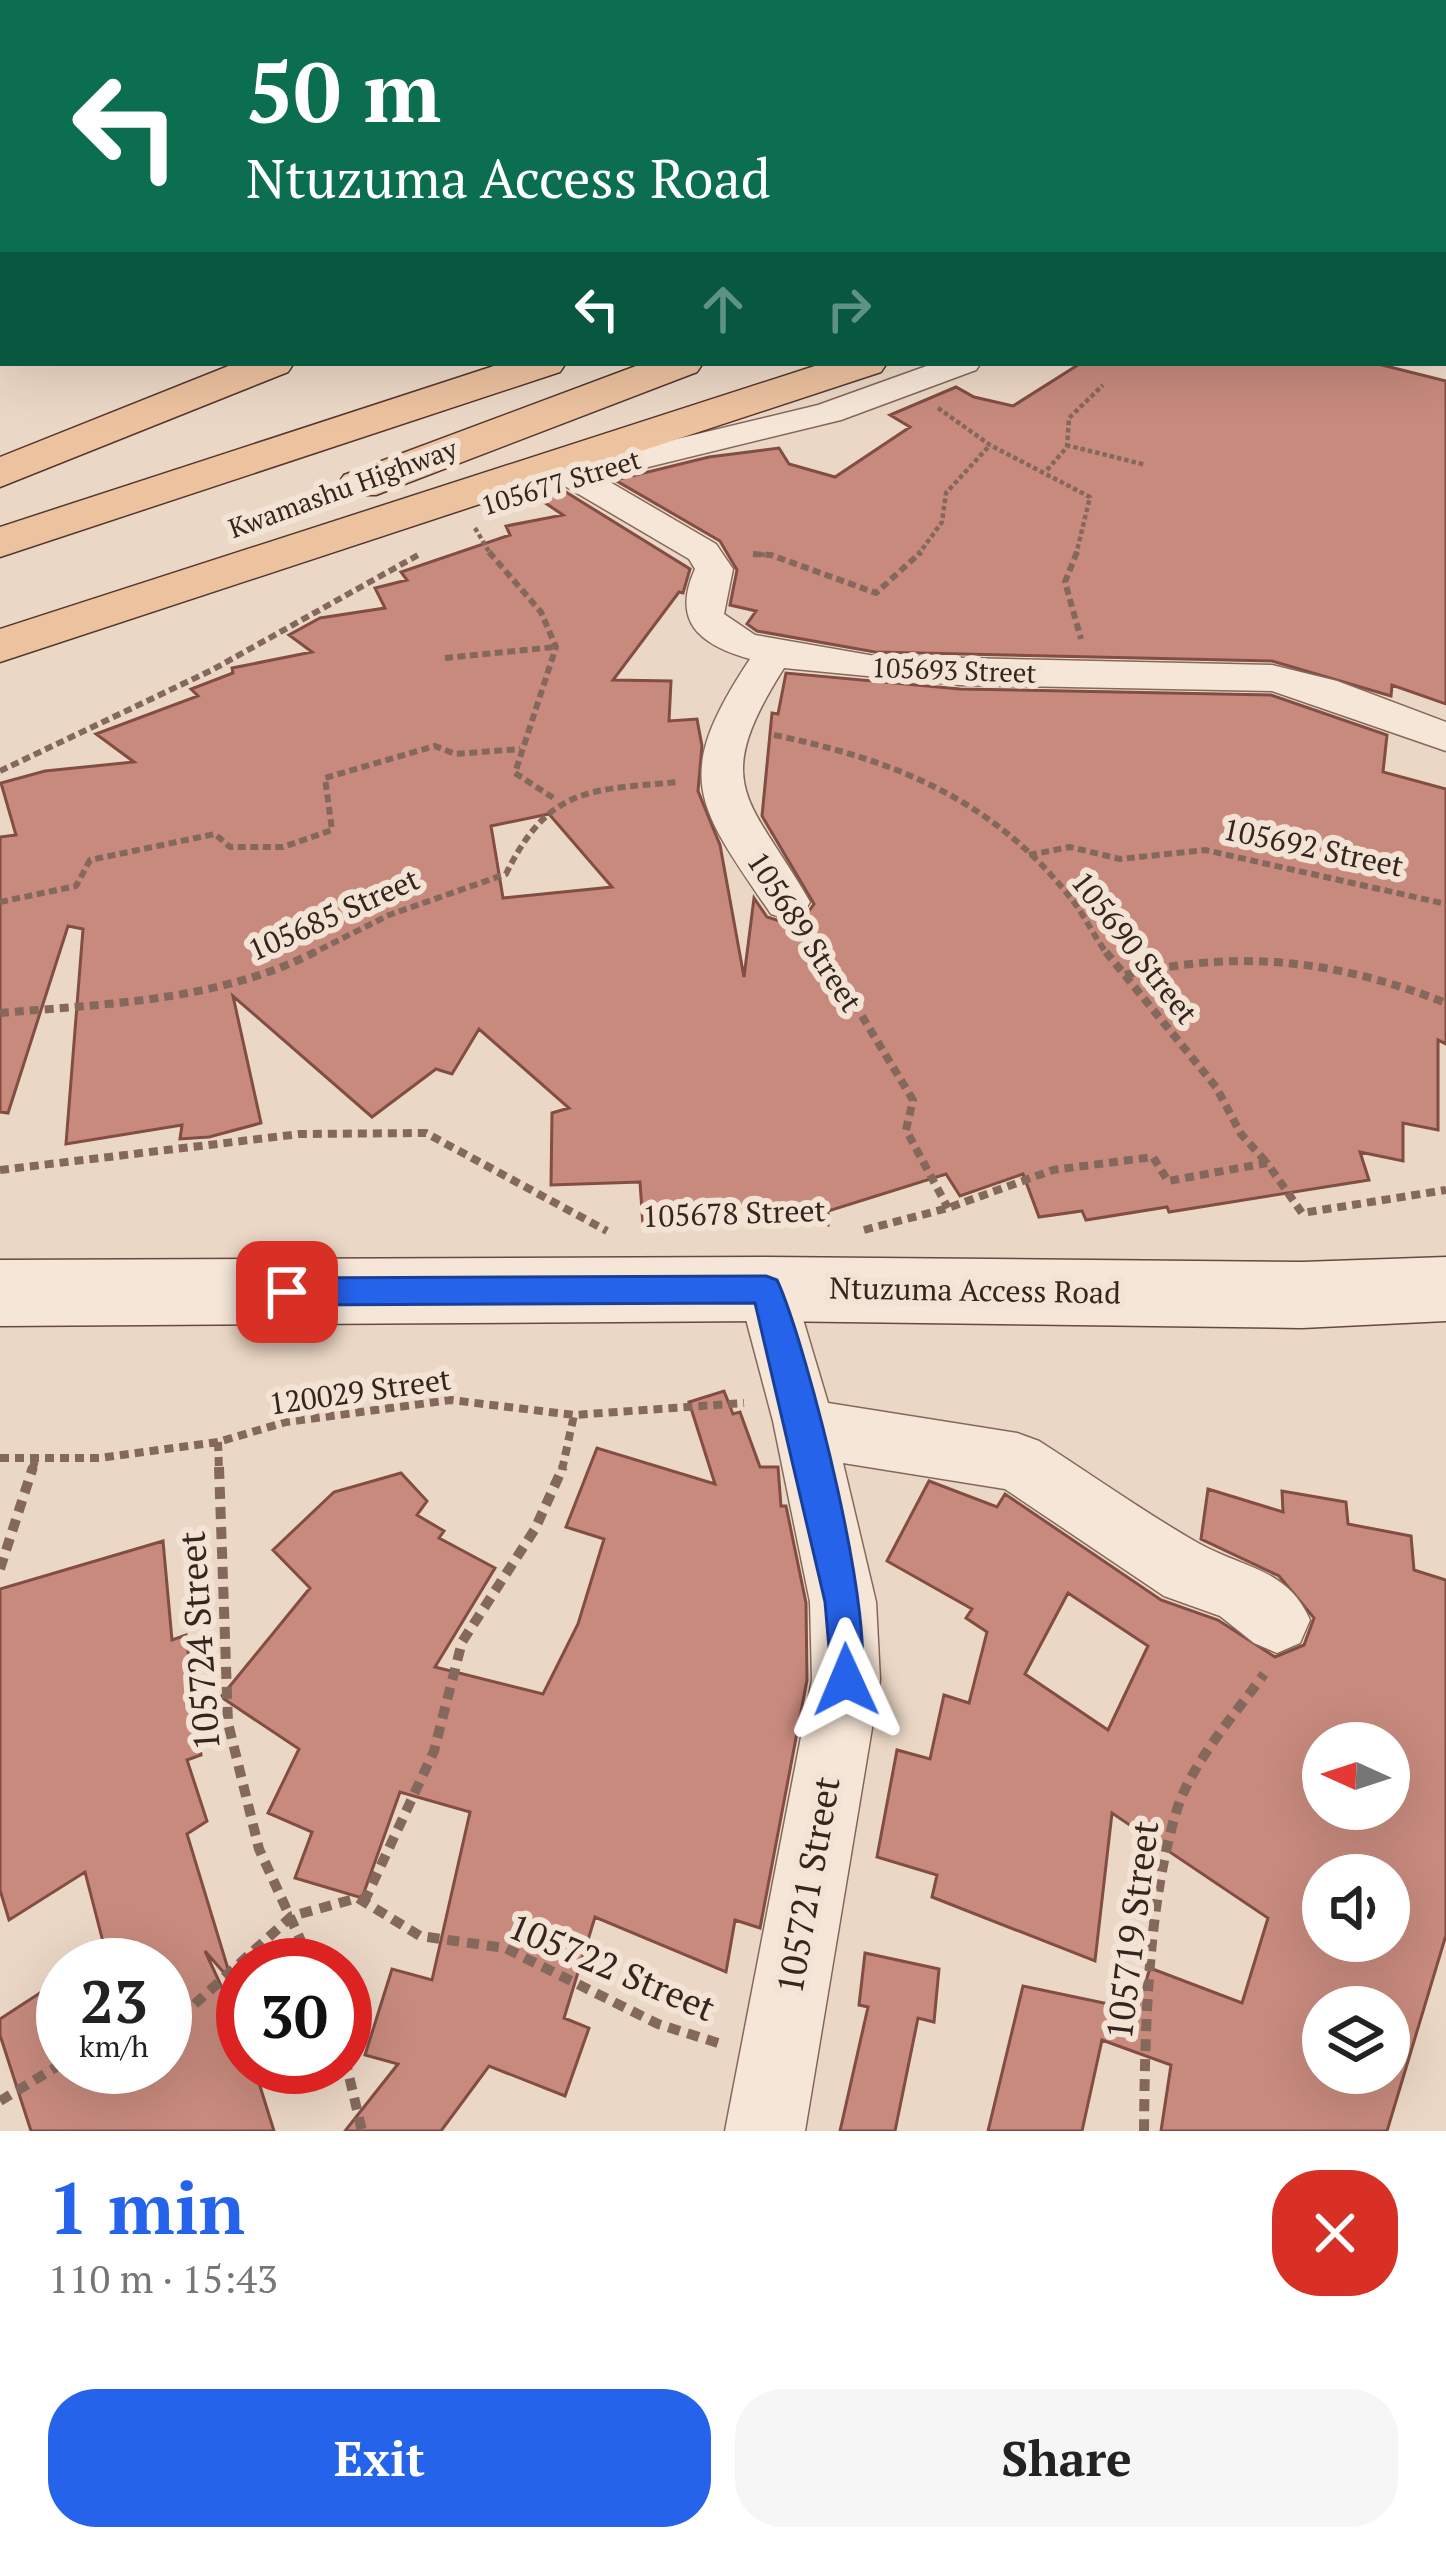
<!DOCTYPE html>
<html lang="en">
<head>
<meta charset="utf-8">
<style>
  :root { --surface:#fff; --page:#f6f6f6; --text:#222; --muted:#767676; --accent:#2563eb }
  body { margin:0; font-family:"PT Serif",serif; background:var(--page); color:var(--text); height:100vh; display:flex; flex-direction:column; font-size:45px; white-space:nowrap }
  * { box-sizing:border-box; margin:0 }
  p { font-size:39px; color:var(--muted) }
  .icon { flex:none; width:66px; height:66px; fill:none; stroke:currentColor; stroke-width:2; stroke-linecap:round; stroke-linejoin:round }
  .map { position:relative; height:2131px; overflow:hidden }
  .sheet { display:flex; flex-direction:column; background:var(--surface); flex:1 }
  .sheet>* { flex:none }
  .top-card { position:absolute; left:0px; top:0px; width:1446px; height:366px; box-shadow:0 12px 48px #0002; background:#0b6e4f; color:#fff; overflow:hidden }
  .needle { width:78px; rotate:273deg }
  .controls { position:absolute; left:1302px; top:1722px; display:grid; gap:24px }
  .controls a { display:grid; place-items:center; width:108px; height:108px; border-radius:50%; background:var(--surface); box-shadow:0 12px 48px #0002; font-size:60px }
  .speed { position:absolute; left:36px; top:1938px; display:flex; gap:24px; font-size:60px; font-weight:700; text-align:center }
  .speed>* { display:grid; place-content:center; width:156px; height:156px; border-radius:50%; background:var(--surface); box-shadow:0 12px 48px #0002; line-height:1 }
  .speed small { font-size:30px; font-weight:400 }
  .speed .limit { border:18px solid #d22; background:#fff; color:#111 }
  .pin { position:absolute; display:grid; place-items:center; width:102px; height:102px; color:#fff; margin:-51px; border-radius:24px; box-shadow:0 6px 18px #0006 }
  .me { position:absolute; width:132px; margin:-66px; rotate:359deg; stroke-linejoin:round; filter:drop-shadow(0 0 9px #0008) }
  .turn { display:flex; align-items:center; gap:42px; height:252px; padding:0 48px; font-size:54px }
  .turn .icon { width:156px; height:156px; stroke-width:2.5 }
  .turn b { display:block; font-size:84px; line-height:102px }
  .lanes { display:flex; align-items:center; height:114px; padding:0 48px; background:#0003; justify-content:center; gap:60px; direction:ltr }
  .lanes .off { opacity:.35 }
  .round { display:grid; place-items:center; flex:none; width:126px; height:126px; border-radius:48px; background:var(--page) }
  .overview { display:flex; align-items:center; justify-content:space-between; height:204px; padding:0 48px }
  h1 { font-size:72px; font-weight:700; line-height:90px; color:var(--accent) }
  .action { display:flex; gap:24px; margin-top:auto; padding:24px 48px }
  .action a { flex:1; height:138px; border-radius:48px; background:var(--accent); color:#fff; font-size:48px; font-weight:700; line-height:138px; text-align:center }
  .action a+a { background:var(--page); color:var(--text) }
  .map>svg:first-child { display:block }
</style>
</head>
<body>
<div class="map">
<svg width="1446" height="2131" viewBox="0 0 1446 2131">
  <rect width="100%" height="100%" fill="#ebd7c5"/>
  <g fill="none" stroke-linecap="round" stroke-linejoin="round">
    <path fill="#6d8c7d" fill-rule="evenodd" d="M 17,0 L 25,0 L 29,3 L 21,3 Z
      M 0,158 L 3,158 L 3,163 L 0,163 Z"/>
  </g>
  <path fill="#c78a7d" stroke="#824d43" stroke-width="3" fill-rule="evenodd" d="M 1081,363 L 1374,363 L 1446,381 L 1446,704 L 1392,685 L 1391,696 L 1272,661 L 875,652 L 757,631 L 747,624 L 756,611 L 730,605 L 737,570 L 720,541 L 615,480 L 709,457 L 779,448 L 789,464 L 835,477 L 910,427 L 890,415 L 956,387 L 974,397 L 1013,406 Z
    M 561,489 L 690,569 L 683,593 L 679,592 L 613,680 L 671,681 L 669,721 L 697,719 L 702,746 L 698,791 L 720,845 L 744,977 L 754,898 L 767,917 L 786,923 L 804,918 L 814,904 L 762,816 L 772,713 L 778,714 L 786,673 L 960,689 L 1271,695 L 1387,735 L 1383,772 L 1446,789 L 1446,1044 L 1438,1040 L 1438,1130 L 1403,1123 L 1403,1161 L 1360,1152 L 1369,1180 L 1169,1212 L 1167,1207 L 1086,1220 L 1082,1211 L 1039,1217 L 1023,1174 L 960,1196 L 946,1174 L 828,1211 L 828,1225 L 745,1209 L 704,1211 L 704,1222 L 643,1226 L 640,1182 L 551,1185 L 552,1113 L 569,1108 L 479,1029 L 452,1074 L 436,1069 L 372,1117 L 233,996 L 261,1123 L 209,1137 L 180,1139 L 182,1125 L 66,1144 L 83,929 L 68,926 L 8,1113 L 0,1112 L 0,837 L 16,835 L 1,783 L 45,771 L 134,762 L 96,734 L 198,696 L 191,689 L 233,673 L 232,668 L 312,652 L 289,635 L 320,618 L 385,608 L 375,588 L 407,580 L 401,572 L 510,535 L 506,526 L 563,515 L 538,498 ZM 549,814 L 612,887 L 503,898 L 491,826 Z
    M 724,1391 L 733,1414 L 740,1412 L 760,1467 L 778,1467 L 781,1506 L 786,1506 L 806,1603 L 807,1680 L 760,1928 L 735,1920 L 726,1972 L 595,1917 L 564,2018 L 589,2028 L 565,2096 L 489,2066 L 441,2131 L 345,2131 L 398,2064 L 365,2055 L 392,1969 L 432,1980 L 470,1812 L 400,1792 L 362,1898 L 295,1878 L 312,1832 L 268,1813 L 299,1749 L 221,1697 L 310,1588 L 273,1550 L 334,1492 L 401,1473 L 427,1501 L 417,1515 L 444,1531 L 439,1538 L 495,1568 L 435,1667 L 543,1694 L 578,1624 L 604,1539 L 566,1527 L 597,1448 L 715,1484 L 689,1402 Z
    M 929,1481 L 997,1507 L 1005,1494 L 1161,1600 L 1218,1620 L 1275,1657 L 1304,1645 L 1314,1618 L 1279,1576 L 1201,1539 L 1208,1489 L 1283,1512 L 1282,1491 L 1346,1502 L 1348,1524 L 1411,1536 L 1414,1570 L 1446,1580 L 1446,1935 L 1387,2131 L 1161,2131 L 1171,2065 L 1102,2040 L 1082,2131 L 988,2131 L 1023,1986 L 1137,2010 L 1150,1968 L 1242,2003 L 1268,1918 L 1112,1813 L 1095,1961 L 932,1897 L 937,1875 L 877,1857 L 897,1750 L 930,1759 L 944,1695 L 969,1703 L 987,1632 L 966,1618 L 972,1609 L 887,1561 ZM 1068,1593 L 1148,1646 L 1108,1730 L 1025,1674 ZM 1323,1743 L 1389,1743 L 1389,1809 L 1323,1809 ZM 1323,1875 L 1389,1875 L 1389,1941 L 1323,1941 ZM 1323,2007 L 1389,2007 L 1389,2073 L 1323,2073 Z
    M 163,1541 L 172,1640 L 186,1635 L 201,1755 L 187,1760 L 207,1821 L 187,1834 L 232,1982 L 205,1951 L 243,2033 L 243,2067 L 254,2067 L 274,2131 L 31,2131 L 0,2035 L 0,2019 L 63,1978 L 63,2067 L 165,2067 L 165,1965 L 109,1965 L 85,1872 L 9,1920 L 0,1890 L 0,1589 Z
    M 865,1953 L 939,1969 L 934,2022 L 918,2018 L 895,2131 L 840,2131 L 868,2007 L 859,2005 Z"/>
  <g fill="none" stroke-linecap="round" stroke-linejoin="round">
    <defs>
      <path id="lane" d="M 1099,0 L 1121,0 L 1122,2 L 1095,3 Z"/>
      <path id="street" d="M 935,363 L 981,363 L 976,370 L 841,420 L 603,478 L 716,544 L 733,569 L 724,614 L 755,635 L 875,656 L 1272,665 L 1337,681 L 1446,722 L 1446,751 L 1272,691 L 960,685 L 784,668 C 708,788 750,797 810,902 L 803,914 L 787,919 L 771,914 C 696,804 671,778 750,659 C 700,645 671,622 695,569 L 689,559 L 558,482 L 539,465 L 556,455 L 577,463 L 818,405 Z
        M 766,1264 L 786,1271 L 794,1289 L 828,1403 L 1017,1433 L 1039,1441 C 1092,1475 1144,1512 1198,1543 C 1242,1568 1288,1568 1310,1620 L 1300,1643 L 1277,1653 L 1254,1643 L 1220,1616 L 1164,1596 L 1005,1489 L 843,1463 L 876,1602 L 880,1680 L 805,2131 L 725,2131 L 812,1680 L 810,1602 L 773,1421 L 738,1289 L 746,1271 Z"/>
      <path id="secondary" d="M 395,0 L 435,0 L 437,3 L 397,3 Z
        M 1443,166 L 1446,166 L 1446,188 L 1443,188 Z
        M 766,1257 L 1302,1262 L 1446,1257 L 1446,1321 L 1302,1328 L 766,1321 L 0,1326 L 0,1260 Z"/>
      <path id="primary" d="M 1003,0 L 1038,0 L 1001,3 Z
        M 1249,0 L 1281,0 L 1247,3 Z
        M 1327,0 L 1359,0 L 1325,3 Z
        M 1443,140 L 1446,140 L 1443,165 Z
        M 236,363 L 294,363 L 288,372 L 0,487 L 0,457 Z
        M 503,363 L 566,363 L 560,372 L 0,557 L 0,527 Z
        M 644,363 L 703,363 L 697,372 L 376,495 L 344,495 L 337,485 L 344,475 Z
        M 824,363 L 887,363 L 881,372 L 0,662 L 0,629 Z"/>
    </defs>
    <use href="#lane" stroke="#85685c" stroke-width="3"/>
    <use href="#street" stroke="#85685c" stroke-width="3"/>
    <use href="#secondary" stroke="#674a3f" stroke-width="3"/>
    <use href="#primary" stroke="#533830" stroke-width="3"/>
    <path stroke="#85685c" stroke-width="4.5" stroke-dasharray="4.5 3" stroke-linecap="butt" d="M 938,408 L 990,445 L 1090,497 L 1076,555
      M 1066,445 L 1146,465
      M 1047,470 L 1067,447 L 1069,418 L 1103,385
      M 475,528 L 491,555
      M 753,554 L 769,555
      M 918,555 L 942,522 L 946,493 L 990,445"/>
    <path stroke="#85685c" stroke-width="6" stroke-dasharray="8 4.5" stroke-linecap="butt" d="M 489,552 L 541,612 L 556,647 L 515,773 L 555,799
      M 1077,552 L 1065,582 L 1081,639
      M 753,554 L 771,555 L 876,593 L 921,552
      M 445,658 L 556,647
      M 774,735 C 895,760 995,800 1073,901 C 1086,918 1095,938 1108,955
      M 0,771 L 212,670 L 420,554
      M 1029,855 L 1070,847 L 1120,859 L 1205,850 L 1446,904
      M 0,902 L 76,886 L 90,860 L 215,834 L 230,847 L 283,847 L 332,830 L 325,778 L 435,746 L 455,754 L 520,749
      M 810,931 L 825,955
      M 309,955 L 389,915 L 506,874 C 549,786 590,790 679,782"/>
    <path stroke="#85685c" stroke-width="8" stroke-dasharray="9 6" stroke-linecap="butt" d="M 823,952 L 913,1100 L 906,1130 L 948,1208
      M 1106,952 L 1216,1087 L 1241,1134 L 1267,1163
      M 1125,975 C 1240,949 1337,960 1446,1003
      M 0,1013 C 106,1004 219,1001 315,952
      M 0,1170 L 300,1134 L 426,1133 L 607,1231
      M 864,1230 L 948,1208 L 1053,1170 L 1153,1157 L 1168,1181 L 1267,1163 L 1302,1213 L 1446,1190
      M 218,1442 L 219,1470
      M 0,1458 L 99,1458 L 218,1442 L 286,1422 L 451,1400 L 574,1415 L 744,1403
      M 32,1470 L 36,1458
      M 562,1470 L 574,1415"/>
    <path stroke="#85685c" stroke-width="10" stroke-dasharray="12 8" stroke-linecap="butt" d="M 219,1467 L 228,1723 L 259,1849 L 312,1965
      M 0,1569 L 33,1467
      M 364,1902 L 434,1751 L 462,1642 L 535,1529 L 563,1467
      M 165,2031 L 292,1916 L 358,1898 L 420,1936 L 505,1948 L 658,2024 L 718,2043
      M 345,2059 L 362,2131
      M 0,2101 L 63,2063
      M 1144,2131 C 1145,2032 1147,1911 1175,1816 C 1189,1765 1234,1716 1264,1674"/>
    <use href="#lane" fill="#f6e6d7" fill-rule="evenodd"/>
    <use href="#street" fill="#f6e6d7" fill-rule="evenodd"/>
    <use href="#secondary" fill="#f6e6d7" fill-rule="evenodd"/>
    <use href="#primary" fill="#ecc29f" fill-rule="evenodd"/>
  </g>
  <path fill="#2563eb" stroke="#184099" stroke-width="3" d="M 766,1276 L 777,1280 C 806,1342 882,1636 858,1693 L 846,1698 L 833,1693 L 825,1602 L 755,1303 L 287,1305 L 272,1292 L 287,1278 Z"/>
  <g text-anchor="middle" stroke-width="12" stroke-linejoin="round" paint-order="stroke">
    <g font-size="27" fill="#36251f" stroke="#f3e3d4">
      <text transform="translate(561 483) rotate(-17)" y="9">105677 Street</text>
      <text transform="translate(343 489) rotate(-20)" y="9">Kwamashu Highway</text>
      <text transform="translate(954 671) rotate(2)" y="9">105693 Street</text>
    </g>
    <g font-size="30" fill="#36251f" stroke="#f3e3d4">
      <text transform="translate(1313 848) rotate(12)" y="10">105692 Street</text>
      <text transform="translate(334 915) rotate(-24)" y="10">105685 Street</text>
      <text transform="translate(804 932) rotate(57)" y="10">105689 Street</text>
      <text transform="translate(1134 948) rotate(52)" y="10">105690 Street</text>
      <text transform="translate(734 1214) rotate(-2)" y="10">105678 Street</text>
      <text transform="translate(975 1291) rotate(1)" y="10">Ntuzuma Access Road</text>
      <text transform="translate(360 1392) rotate(-8)" y="10">120029 Street</text>
    </g>
    <g font-size="36" fill="#36251f" stroke="#f3e3d4">
      <text transform="translate(199 1641) rotate(-94)" y="13">105724 Street</text>
      <text transform="translate(808 1885) rotate(-80)" y="13">105721 Street</text>
      <text transform="translate(1132 1930) rotate(-83)" y="13">105719 Street</text>
      <text transform="translate(612 1967) rotate(23)" y="13">105722 Street</text>
    </g>
  </g>
</svg>
<div class="controls">
<a><svg class="needle" viewBox="-14 -14 28 28"><path d="M0-13l5 13h-10z" fill="#e53935"/><path d="M0 13l5-13h-10z" fill="#767676"/></svg></a>
<a><svg class="icon" aria-label="sound" viewBox="0 0 24 24"><path d="M4 9h4l5-4v14l-5-4H4zM17 9q2 3 0 6"/></svg></a>
<a><svg class="icon" aria-label="layers" viewBox="0 0 24 24"><path d="M12 4l9 5-9 5-9-5zM3 14l9 5 9-5"/></svg></a>
</div>
<div class="speed"><div>23<small>km/h</small></div><div class="limit">30</div></div>
<div class="pin" style="left:287px;top:1292px;background:#d93025"><svg class="icon" aria-label="arrive" viewBox="0 0 24 24"><path d="M6 21V4h12l-3 4 3 4H6"/></svg></div>
<svg class="me" style="left:846px;top:1680px" viewBox="-20 -20 40 40"><path d="M0-17L14 15 0 8-14 15z" fill="#2563eb" stroke="#fff" stroke-width="4"/></svg>
<div class="top-card">
<div class="turn"><svg class="icon" aria-label="left" viewBox="0 0 24 24"><path d="M17 20v-9H6M10 6l-5 5 5 5"/></svg><div><b>50 m</b>Ntuzuma Access Road</div></div>
<div class="lanes"><svg class="icon" aria-label="left" viewBox="0 0 24 24"><path d="M17 20v-9H6M10 6l-5 5 5 5"/></svg><svg class="icon off" aria-label="ahead" viewBox="0 0 24 24"><path d="M12 20V5M6 11l6-6 6 6"/></svg><svg class="icon off" aria-label="right" viewBox="0 0 24 24"><path d="M7 20v-9h11M14 6l5 5-5 5"/></svg></div>
</div>
</div>
<section class="sheet">
<div class="overview"><div><h1>1 min</h1><p>110 m · 15:43</p></div><a class="round" style="background:#d93025;color:#fff"><svg class="icon" aria-label="close" viewBox="0 0 24 24"><path d="M6 6l12 12M18 6L6 18"/></svg></a></div>
<div class="action"><a>Exit</a><a>Share</a></div>
</section>
</body>
</html>
